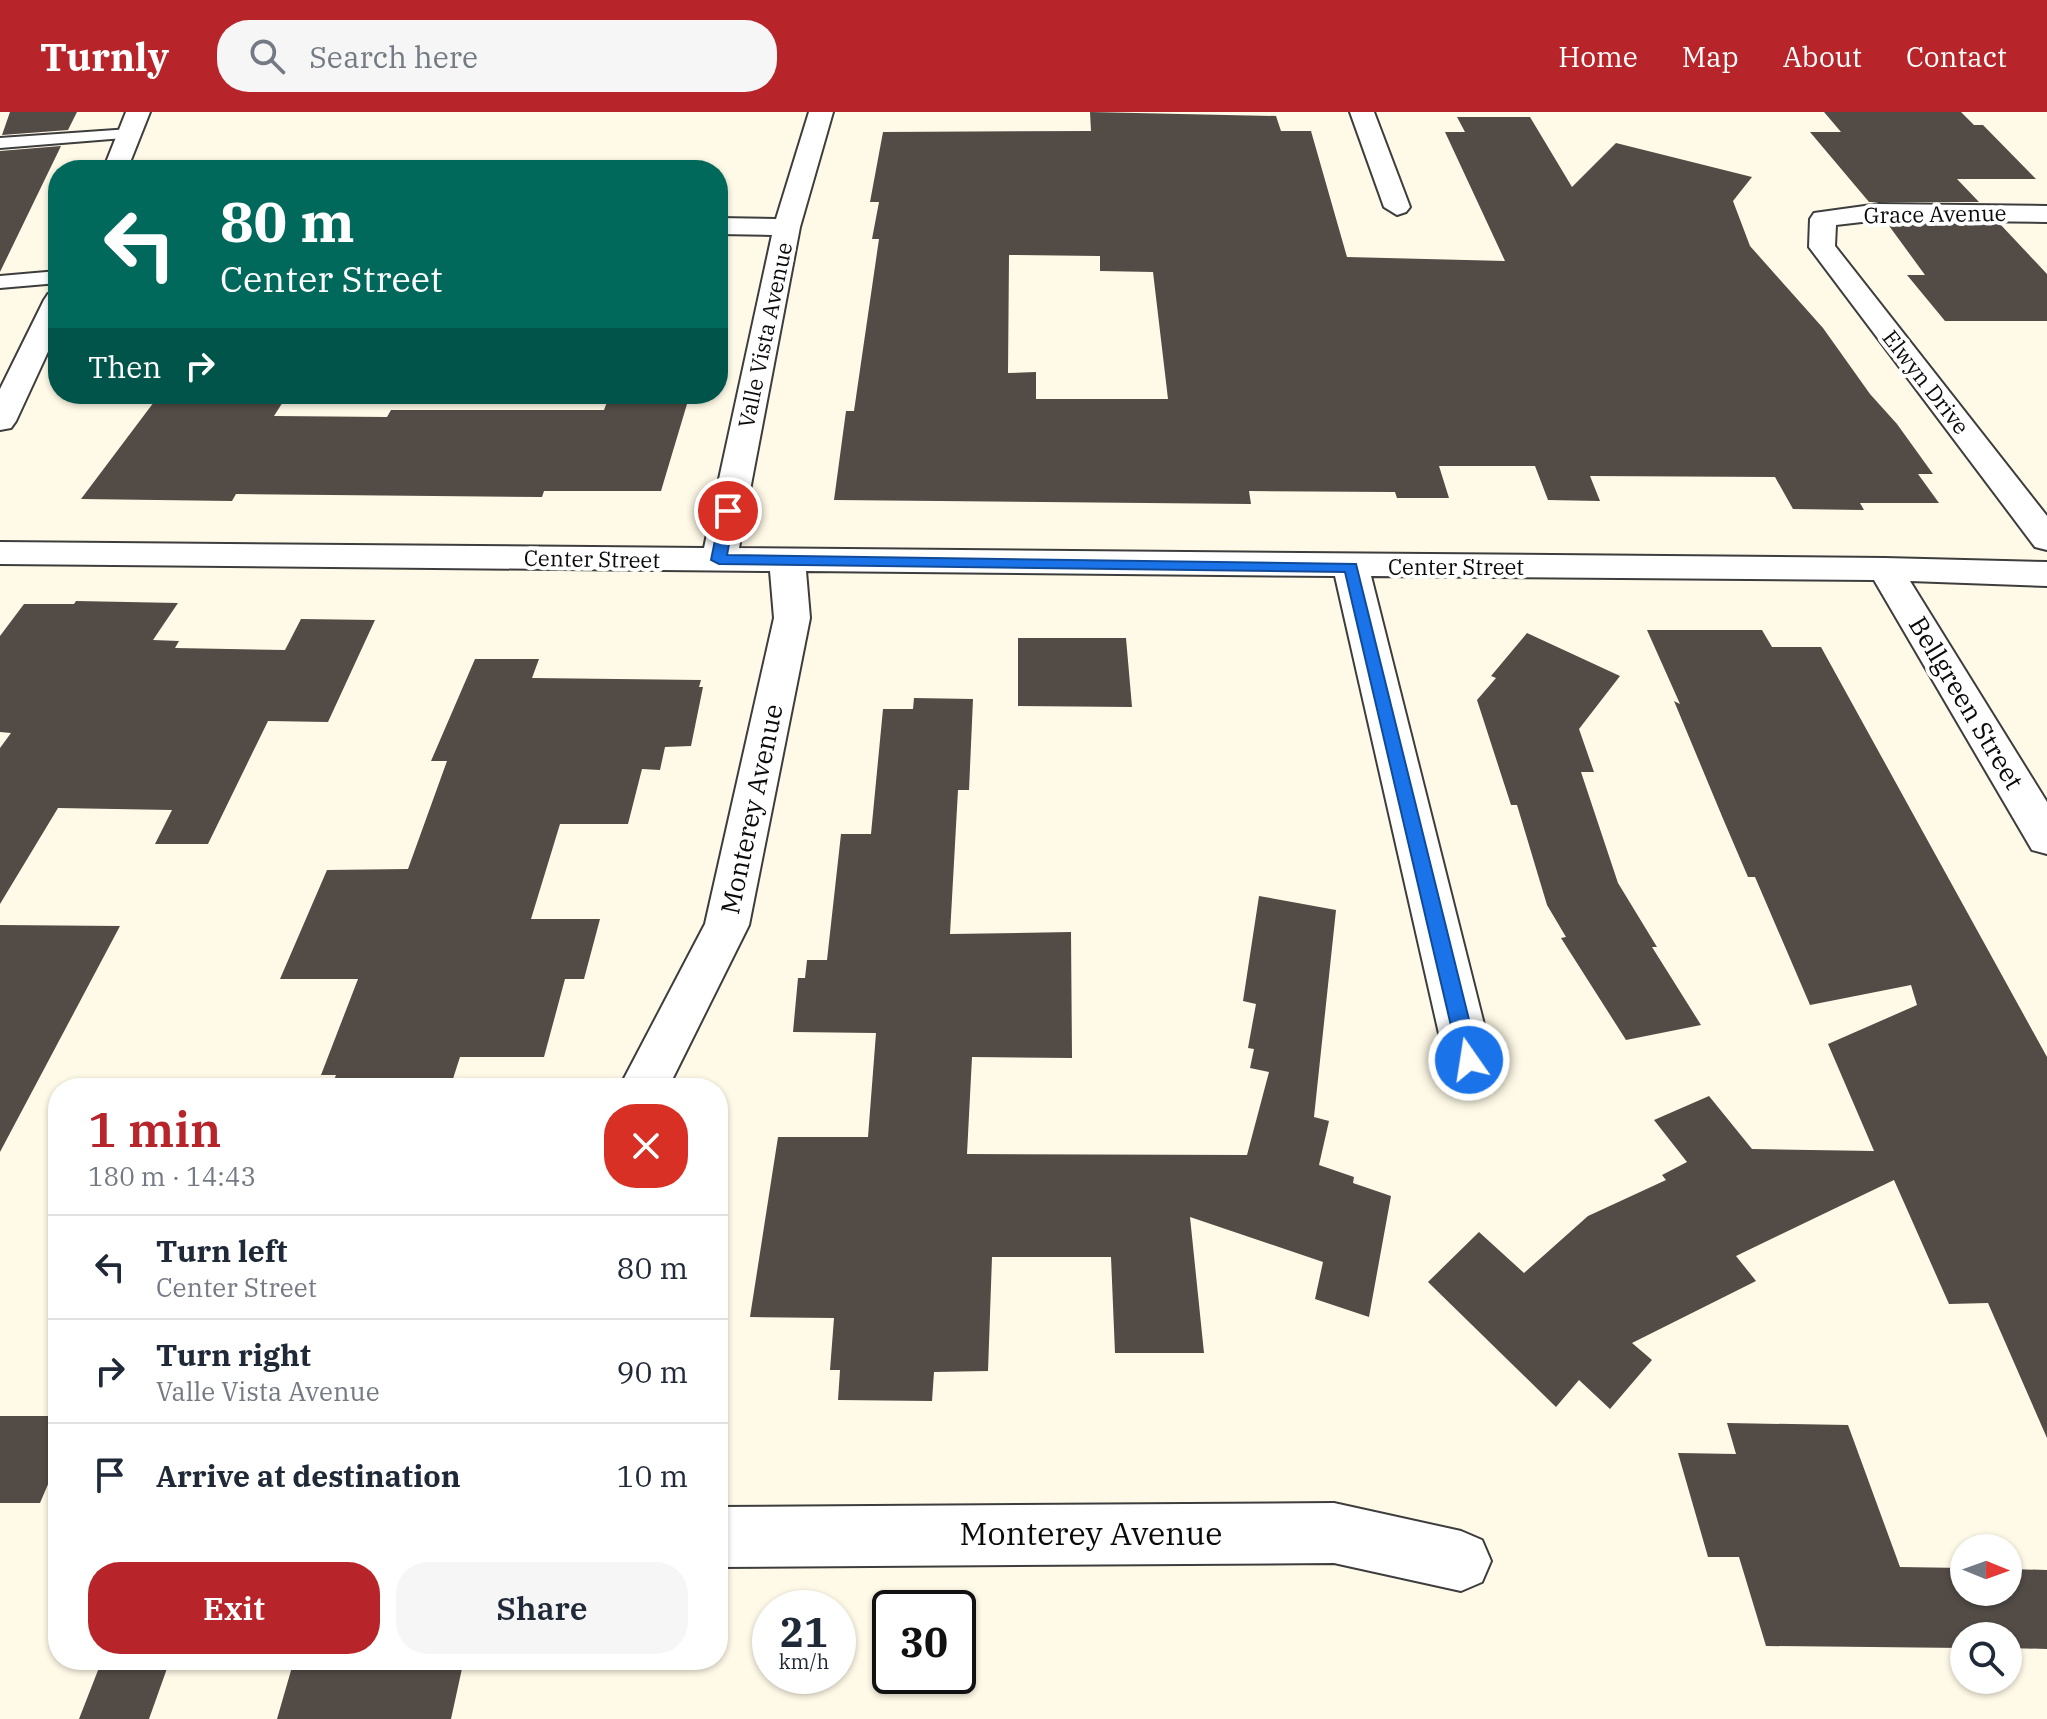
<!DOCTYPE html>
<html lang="en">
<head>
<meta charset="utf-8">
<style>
  :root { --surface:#fff; --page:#f6f6f7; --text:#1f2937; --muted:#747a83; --line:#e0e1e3; --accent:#b7252a }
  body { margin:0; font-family:"IBM Plex Serif",serif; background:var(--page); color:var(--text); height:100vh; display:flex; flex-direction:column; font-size:30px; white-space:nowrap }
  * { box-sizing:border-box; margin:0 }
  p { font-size:26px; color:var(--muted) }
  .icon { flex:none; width:44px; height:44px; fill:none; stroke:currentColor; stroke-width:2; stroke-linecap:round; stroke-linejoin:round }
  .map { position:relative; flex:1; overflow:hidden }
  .sheet { position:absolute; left:48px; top:966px; width:680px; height:592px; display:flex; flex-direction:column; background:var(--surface); border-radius:32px; box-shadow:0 2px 6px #0004 }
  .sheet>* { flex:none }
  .banner { position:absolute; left:48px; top:48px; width:680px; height:244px; border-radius:32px; box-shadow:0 2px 6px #0004; background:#00695c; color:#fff; overflow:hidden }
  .needle { width:52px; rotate:91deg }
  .controls { position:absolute; left:1950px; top:1422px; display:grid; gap:16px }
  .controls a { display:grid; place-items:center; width:72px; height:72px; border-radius:50%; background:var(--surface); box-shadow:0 2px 6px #0004; font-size:40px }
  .speed { position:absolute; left:752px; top:1478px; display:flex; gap:16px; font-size:40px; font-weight:700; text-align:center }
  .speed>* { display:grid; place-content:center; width:104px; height:104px; border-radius:50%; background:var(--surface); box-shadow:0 2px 6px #0004; line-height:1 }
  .speed small { font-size:20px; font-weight:400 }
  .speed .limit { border:4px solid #111; border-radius:12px; background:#fff; color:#111 }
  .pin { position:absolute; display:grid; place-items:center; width:68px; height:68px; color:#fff; margin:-34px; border:4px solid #fff; border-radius:50%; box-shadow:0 2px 8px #0007 }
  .me { position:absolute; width:88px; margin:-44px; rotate:347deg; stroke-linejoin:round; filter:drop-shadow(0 0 6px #0008) }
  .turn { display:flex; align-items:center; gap:28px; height:168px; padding:0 40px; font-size:36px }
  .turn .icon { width:104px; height:104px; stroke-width:2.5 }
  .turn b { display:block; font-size:56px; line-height:68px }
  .then { display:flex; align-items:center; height:76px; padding:0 40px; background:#0003; gap:16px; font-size:30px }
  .round { display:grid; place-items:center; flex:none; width:84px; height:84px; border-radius:32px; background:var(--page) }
  .summary { display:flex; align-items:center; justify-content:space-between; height:136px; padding:0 40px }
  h1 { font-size:48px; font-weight:600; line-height:60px; color:var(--accent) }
  .cta { display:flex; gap:16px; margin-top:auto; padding:16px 40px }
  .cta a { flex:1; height:92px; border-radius:32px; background:var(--accent); color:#fff; font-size:32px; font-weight:600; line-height:92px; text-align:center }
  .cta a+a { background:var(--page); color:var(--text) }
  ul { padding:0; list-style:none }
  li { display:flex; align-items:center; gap:24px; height:104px; padding:0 40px; border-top:2px solid var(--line) }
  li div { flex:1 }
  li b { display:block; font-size:30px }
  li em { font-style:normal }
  header { display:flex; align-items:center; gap:48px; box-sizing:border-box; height:112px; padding:0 40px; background:var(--accent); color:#fff }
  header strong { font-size:38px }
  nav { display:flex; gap:44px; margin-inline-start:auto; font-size:28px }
  .search { width:560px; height:72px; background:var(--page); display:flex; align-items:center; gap:20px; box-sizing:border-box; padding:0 28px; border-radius:32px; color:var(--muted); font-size:30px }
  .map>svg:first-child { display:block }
</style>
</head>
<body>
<header>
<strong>Turnly</strong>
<div class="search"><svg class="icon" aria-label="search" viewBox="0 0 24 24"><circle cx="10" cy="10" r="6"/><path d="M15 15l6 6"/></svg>Search here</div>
<nav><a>Home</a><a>Map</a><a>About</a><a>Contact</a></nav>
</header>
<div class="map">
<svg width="2047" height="1607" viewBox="0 0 2047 1607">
  <rect width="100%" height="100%" fill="#fffae7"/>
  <path fill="#524b46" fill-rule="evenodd" d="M 10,0 L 77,0 L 68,18 L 2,23 Z
    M 1090,0 L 1276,4 L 1281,19 L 1311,19 L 1347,145 L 1505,149 L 1445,20 L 1465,20 L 1457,5 L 1530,5 L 1572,75 L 1616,31 L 1752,65 L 1733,89 L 1750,134 L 1823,216 L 1870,282 L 1897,312 L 1933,362 L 1918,362 L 1939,391 L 1860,391 L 1864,398 L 1793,397 L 1775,365 L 1590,364 L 1600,389 L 1548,388 L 1535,354 L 1439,354 L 1449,386 L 1397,386 L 1395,380 L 1249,379 L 1251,392 L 834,388 L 846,299 L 854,299 L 879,127 L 872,127 L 879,90 L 870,90 L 883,20 L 1091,19 ZM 1009,143 L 1100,144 L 1100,159 L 1153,160 L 1168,287 L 1036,287 L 1036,260 L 1008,261 Z
    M 1824,0 L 1961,0 L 1974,13 L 1983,13 L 2036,67 L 1957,67 L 1979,90 L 1869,90 L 1810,20 L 1841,20 Z
    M 61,34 L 0,160 L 0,39 Z
    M 1887,111 L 2000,112 L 2047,162 L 2047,209 L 1945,209 L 1907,163 L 1925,163 Z
    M 160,282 L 288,282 L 274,304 L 387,305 L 391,298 L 604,298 L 610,282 L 690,282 L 661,379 L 544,379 L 542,385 L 236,382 L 232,389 L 81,387 Z
    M 76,489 L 178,491 L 153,528 L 179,529 L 175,536 L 285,538 L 301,507 L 375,508 L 328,610 L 268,609 L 208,732 L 155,732 L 172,698 L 58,696 L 0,792 L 0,636 L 11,621 L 0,620 L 0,524 L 24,492 L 74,492 Z
    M 1647,518 L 1762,518 L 1772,535 L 1821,535 L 2047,945 L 2047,1326 L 1988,1191 L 1949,1192 L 1894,1068 L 1736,1144 L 1756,1169 L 1632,1231 L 1652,1248 L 1610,1297 L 1579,1268 L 1556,1295 L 1428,1170 L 1479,1120 L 1524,1161 L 1588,1104 L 1666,1068 L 1662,1063 L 1687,1050 L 1654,1008 L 1709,984 L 1752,1037 L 1874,1039 L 1828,932 L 1917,893 L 1911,873 L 1810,893 L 1755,765 L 1748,765 L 1724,709 L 1674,589 L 1680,592 Z
    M 1527,521 L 1620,564 L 1579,617 L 1594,660 L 1581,660 L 1618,771 L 1657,835 L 1652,835 L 1701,913 L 1626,928 L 1561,826 L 1566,825 L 1547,793 L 1517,693 L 1511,693 L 1477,588 L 1496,566 L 1491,564 Z
    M 1018,526 L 1126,526 L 1132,595 L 1018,594 Z
    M 475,547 L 539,547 L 532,566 L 701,568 L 699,575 L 703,575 L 691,634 L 665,635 L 660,658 L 642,657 L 628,712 L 560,712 L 531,807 L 600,807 L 584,867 L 565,867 L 544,945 L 460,945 L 450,976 L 331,976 L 336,963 L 321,963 L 358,867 L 280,867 L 327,758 L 408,757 L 447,649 L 431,649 Z
    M 914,586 L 973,587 L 969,678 L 958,678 L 950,822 L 1071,820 L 1072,946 L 972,945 L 967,1042 L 1247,1043 L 1269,960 L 1250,956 L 1254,937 L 1248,936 L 1256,892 L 1243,889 L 1259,784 L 1336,798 L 1314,1005 L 1329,1009 L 1319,1053 L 1354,1065 L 1353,1071 L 1391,1084 L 1369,1205 L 1315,1187 L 1323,1150 L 1190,1105 L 1204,1241 L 1115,1241 L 1111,1145 L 992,1145 L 988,1259 L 934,1260 L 932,1289 L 838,1288 L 840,1258 L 830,1258 L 834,1206 L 750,1205 L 778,1025 L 868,1025 L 876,921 L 793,920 L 798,866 L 805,866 L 807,848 L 827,848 L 841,722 L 871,722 L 883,597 L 913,597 Z
    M 0,813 L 120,814 L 0,1040 Z
    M 0,1304 L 58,1304 L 58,1349 L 40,1391 L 0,1391 Z
    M 1727,1311 L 1848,1313 L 1900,1455 L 1964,1456 L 1964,1480 L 2008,1480 L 2008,1457 L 2047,1458 L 2047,1537 L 2008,1536 L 2008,1524 L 1964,1524 L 1964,1536 L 1766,1534 L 1739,1445 L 1708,1445 L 1678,1341 L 1736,1342 Z
    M 102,1548 L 170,1548 L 149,1607 L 79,1607 Z
    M 294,1548 L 391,1548 L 389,1552 L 463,1552 L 451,1607 L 277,1607 Z"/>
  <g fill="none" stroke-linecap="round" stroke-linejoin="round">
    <defs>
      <path id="lane" d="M 130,17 L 136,19 L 136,25 L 0,36 L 0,26 Z
        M 58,159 L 58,171 L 0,176 L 0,164 Z"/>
      <path id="street" d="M 126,0 L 150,0 L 127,58 L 103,58 Z
        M 809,0 L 833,0 L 800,115 L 739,436 L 1885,446 L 2047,450 L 2047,474 L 1910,469 L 2047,690 L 2047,742 L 2032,738 L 1874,468 L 1371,464 L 1493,948 L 1486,963 L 1469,969 L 1452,963 L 1445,948 L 1335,464 L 806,459 L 810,506 L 749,813 L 668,976 L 619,976 L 705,812 L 774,506 L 770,459 L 0,452 L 0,430 L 704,436 L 772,123 L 718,122 L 718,106 L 776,107 Z
        M 1350,0 L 1374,0 L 1410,95 L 1406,100 L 1397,103 L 1384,95 Z
        M 1879,92 L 2047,94 L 2047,110 L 1879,108 L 1836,113 L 1835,134 L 2047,404 L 2047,438 L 2035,435 L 1809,135 L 1810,107 L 1814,101 Z
        M 58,180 L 58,218 L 16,309 L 11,316 L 0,318 L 0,277 L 44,188 L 48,182 Z
        M 1334,1391 L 1461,1419 L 1482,1428 L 1491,1449 L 1482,1470 L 1461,1479 L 1334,1451 L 718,1455 L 718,1395 Z"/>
    </defs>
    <use href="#lane" stroke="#3d3d3d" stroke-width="4"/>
    <use href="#street" stroke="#3d3d3d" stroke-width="4"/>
    <use href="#lane" fill="#fff" fill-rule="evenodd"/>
    <use href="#street" fill="#fff" fill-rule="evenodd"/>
  </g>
  <path fill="#1a73e8" stroke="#114b97" stroke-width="2" d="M 728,395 L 735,399 L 727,443 L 1356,452 L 1479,948 L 1476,955 L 1462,955 L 1459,948 L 1345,460 L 719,452 L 711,448 L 721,399 Z"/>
  <g text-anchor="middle" stroke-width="8" stroke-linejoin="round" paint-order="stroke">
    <g font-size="22" fill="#0a0a0a" stroke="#fff">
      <text transform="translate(1935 102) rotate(-1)" y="8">Grace Avenue</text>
      <text transform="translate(765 223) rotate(-78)" y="8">Valle Vista Avenue</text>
      <text transform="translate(1926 270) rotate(52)" y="8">Elwyn Drive</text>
      <text transform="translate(592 447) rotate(1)" y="8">Center Street</text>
      <text x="1456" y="463">Center Street</text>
    </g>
    <g font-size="26" fill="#0a0a0a" stroke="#fff">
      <text transform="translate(1966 591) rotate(59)" y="9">Bellgreen Street</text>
      <text transform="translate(752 697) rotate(-78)" y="9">Monterey Avenue</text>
    </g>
    <g font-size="32" fill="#0a0a0a" stroke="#fff">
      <text x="1091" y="1433">Monterey Avenue</text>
    </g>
  </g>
</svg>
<div class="controls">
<a><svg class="needle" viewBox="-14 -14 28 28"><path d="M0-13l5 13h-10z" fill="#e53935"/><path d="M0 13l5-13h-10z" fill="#747a83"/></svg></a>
<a><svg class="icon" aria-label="search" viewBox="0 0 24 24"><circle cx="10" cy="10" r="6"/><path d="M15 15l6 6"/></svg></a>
</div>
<div class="speed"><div>21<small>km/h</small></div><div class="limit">30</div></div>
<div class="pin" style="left:728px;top:399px;background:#d93025"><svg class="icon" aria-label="arrive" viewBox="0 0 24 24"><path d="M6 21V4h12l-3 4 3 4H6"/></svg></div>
<svg class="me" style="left:1469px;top:948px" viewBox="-20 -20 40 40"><circle r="17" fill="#1a73e8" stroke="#fff" stroke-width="3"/><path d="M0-11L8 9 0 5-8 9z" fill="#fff"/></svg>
<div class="banner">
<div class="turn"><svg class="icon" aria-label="left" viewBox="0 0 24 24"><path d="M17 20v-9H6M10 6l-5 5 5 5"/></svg><div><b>80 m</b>Center Street</div></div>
<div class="then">Then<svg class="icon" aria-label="right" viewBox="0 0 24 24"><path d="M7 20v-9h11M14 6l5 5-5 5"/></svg></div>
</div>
<section class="sheet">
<div class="summary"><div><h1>1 min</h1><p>180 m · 14:43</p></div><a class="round" style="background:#d93025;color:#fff"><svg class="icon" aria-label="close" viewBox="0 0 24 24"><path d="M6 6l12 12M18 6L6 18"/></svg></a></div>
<ul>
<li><svg class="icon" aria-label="left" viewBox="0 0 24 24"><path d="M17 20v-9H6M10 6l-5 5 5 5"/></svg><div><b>Turn left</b><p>Center Street</p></div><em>80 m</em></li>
<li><svg class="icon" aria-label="right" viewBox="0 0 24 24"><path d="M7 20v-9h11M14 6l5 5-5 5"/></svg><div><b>Turn right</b><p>Valle Vista Avenue</p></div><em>90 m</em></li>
<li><svg class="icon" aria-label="arrive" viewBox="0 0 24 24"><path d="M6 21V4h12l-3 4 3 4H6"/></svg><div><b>Arrive at destination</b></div><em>10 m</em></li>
</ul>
<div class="cta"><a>Exit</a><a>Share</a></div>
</section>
</div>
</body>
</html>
